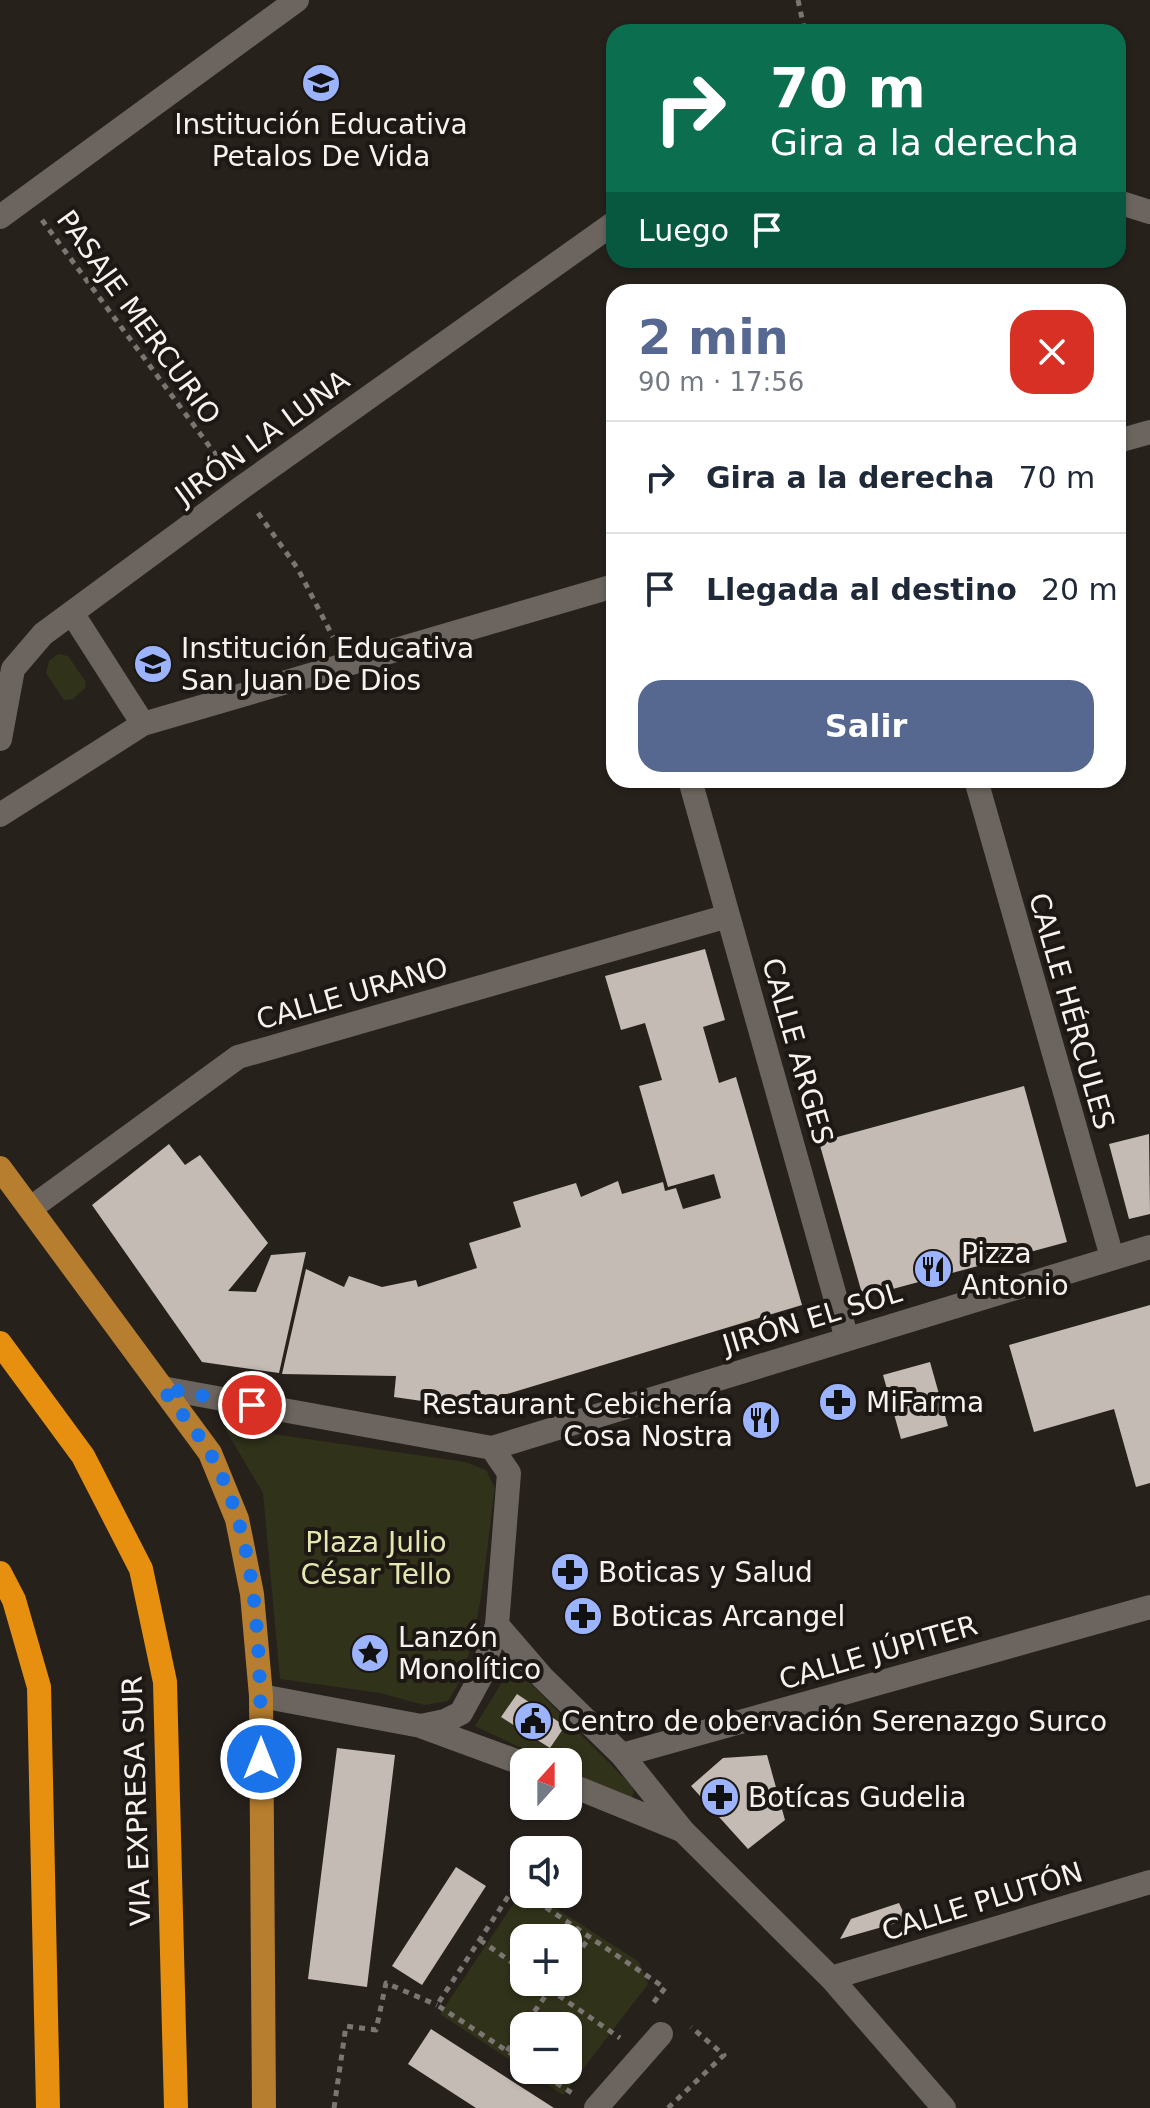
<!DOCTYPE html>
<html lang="es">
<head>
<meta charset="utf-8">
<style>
  :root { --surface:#fff; --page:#f6f6f7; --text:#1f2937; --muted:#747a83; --line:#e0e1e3; --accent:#576890 }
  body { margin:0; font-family:"DejaVu Sans",sans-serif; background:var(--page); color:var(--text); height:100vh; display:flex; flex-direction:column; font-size:30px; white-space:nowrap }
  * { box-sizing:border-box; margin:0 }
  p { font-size:26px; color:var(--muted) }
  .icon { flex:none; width:44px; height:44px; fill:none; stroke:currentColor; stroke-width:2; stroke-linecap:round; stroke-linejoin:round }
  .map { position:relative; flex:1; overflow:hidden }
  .panel { position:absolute; left:606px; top:284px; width:520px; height:504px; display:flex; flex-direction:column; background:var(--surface); border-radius:24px; box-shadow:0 2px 6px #0004 }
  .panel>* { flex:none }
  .guide { position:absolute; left:606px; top:24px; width:520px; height:244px; border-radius:24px; box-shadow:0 2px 6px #0004; background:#0b6e4f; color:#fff; overflow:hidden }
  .needle { width:52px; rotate:21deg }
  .controls { position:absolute; left:510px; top:1748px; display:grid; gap:16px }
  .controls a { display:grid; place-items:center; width:72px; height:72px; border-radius:16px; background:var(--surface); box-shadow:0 2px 6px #0004; font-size:40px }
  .pin { position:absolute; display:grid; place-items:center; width:68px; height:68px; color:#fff; margin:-34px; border:4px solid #fff; border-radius:50%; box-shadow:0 2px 8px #0007 }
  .me { position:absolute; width:88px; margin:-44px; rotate:0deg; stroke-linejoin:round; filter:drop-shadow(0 0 6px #0008) }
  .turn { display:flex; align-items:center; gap:28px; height:168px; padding:0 32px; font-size:36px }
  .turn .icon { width:104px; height:104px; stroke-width:2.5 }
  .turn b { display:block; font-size:56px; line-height:68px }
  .then { display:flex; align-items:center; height:76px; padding:0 32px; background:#0003; gap:16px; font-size:30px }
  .round { display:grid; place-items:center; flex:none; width:84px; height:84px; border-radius:24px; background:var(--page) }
  .overview { display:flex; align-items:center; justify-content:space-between; height:136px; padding:0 32px }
  h1 { font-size:48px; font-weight:600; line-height:60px; color:var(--accent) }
  .cta { display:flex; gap:16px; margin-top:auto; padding:16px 32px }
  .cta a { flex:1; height:92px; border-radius:24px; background:var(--accent); color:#fff; font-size:32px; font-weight:600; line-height:92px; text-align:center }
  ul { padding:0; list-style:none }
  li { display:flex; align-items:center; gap:24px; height:112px; padding:0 32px; border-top:2px solid var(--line) }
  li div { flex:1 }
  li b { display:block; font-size:30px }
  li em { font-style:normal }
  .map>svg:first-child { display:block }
</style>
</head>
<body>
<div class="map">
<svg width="1150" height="2108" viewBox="0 0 1150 2108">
  <rect width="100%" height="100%" fill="#27211c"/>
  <path fill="#31321a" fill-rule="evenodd" d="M 58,654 L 68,656 L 86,682 L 85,688 L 73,699 L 64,700 L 46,673 L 49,661 Z
    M 224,1427 L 465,1462 L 486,1470 L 495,1488 C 486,1544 481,1658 448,1701 L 424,1705 L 380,1693 L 280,1679 L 263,1493 Z
    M 509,1671 L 518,1672 L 527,1680 L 632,1786 L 634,1793 L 630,1800 L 568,1770 L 568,1762 L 550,1762 L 475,1726 Z
    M 524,1888 L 524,1894 L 534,1894 L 639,1962 L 648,1984 L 563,2095 L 525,2070 L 568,2070 L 568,2026 L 524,2026 L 524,2069 L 440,2014 ZM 568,1938 L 568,1982 L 524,1982 L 524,1938 Z"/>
  <path fill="#c4bbb5" d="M 705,949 L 725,1020 L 703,1027 L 719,1083 L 736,1077 L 802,1305 L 457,1409 L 452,1395 L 422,1401 L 394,1397 L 396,1376 L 282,1374 L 306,1269 L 344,1287 L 349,1276 L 382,1287 L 416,1280 L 418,1287 L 477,1268 L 469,1243 L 521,1227 L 513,1202 L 576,1183 L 581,1197 L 618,1181 L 622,1194 L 663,1182 L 665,1191 L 676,1188 L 683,1209 L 721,1198 L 714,1174 L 668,1187 L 639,1086 L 662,1080 L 645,1023 L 621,1030 L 605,976 Z
    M 1024,1086 L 1067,1242 L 863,1297 L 819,1142 Z
    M 1149,1134 L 1150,1214 L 1129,1219 L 1109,1144 Z
    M 169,1144 L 185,1165 L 200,1155 L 268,1243 L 228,1291 L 256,1292 L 271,1255 L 306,1252 L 279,1373 L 202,1362 L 92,1205 Z
    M 1150,1305 L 1150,1483 L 1136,1487 L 1114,1409 L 1034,1432 L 1009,1345 Z
    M 930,1362 L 948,1426 L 901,1439 L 883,1375 Z
    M 517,1694 L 565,1726 L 550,1748 L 501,1717 Z
    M 337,1748 L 395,1755 L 367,1987 L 308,1979 Z
    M 767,1755 L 785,1820 L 748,1849 L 691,1786 L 723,1758 Z
    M 456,1867 L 486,1886 L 422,1985 L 392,1966 Z
    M 899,1903 L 907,1920 L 840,1939 L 851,1919 Z
    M 431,2029 L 554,2108 L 476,2108 L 408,2064 Z"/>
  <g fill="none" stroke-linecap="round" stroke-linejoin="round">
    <path stroke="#7c7672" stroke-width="5" stroke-dasharray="6 6" stroke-linecap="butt" d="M 798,0 L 805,32
      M 42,220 L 224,466
      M 258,513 L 298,569 L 333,637
      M 524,1893 L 515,1886 L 437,2005 L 524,2062
      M 526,1894 L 665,1988 L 650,2007
      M 480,1940 L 524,1971
      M 568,1966 L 590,1937
      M 539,1982 L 620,2038
      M 507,2051 L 555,1982
      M 536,2070 L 572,2093
      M 334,2108 L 346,2026 L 376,2030 L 386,1983 L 437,2005
      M 668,2108 L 724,2055 L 691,2027"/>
    <path stroke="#6c655f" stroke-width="24" d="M 1118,202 L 1150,212
      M 1118,441 L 1150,432
      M 72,613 L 143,724
      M 0,739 L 13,669 L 43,634 L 241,488 L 614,223
      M 690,780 L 847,1339
      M 976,780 L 1112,1257
      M 0,815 L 143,724 L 614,586
      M 31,1208 L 238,1057 L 728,916
      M 162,1388 L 492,1448 L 509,1473 L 497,1625 L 480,1678 L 461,1713 L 445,1721 L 421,1726 L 261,1696
      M 492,1448 L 1150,1247
      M 497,1625 L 543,1678 L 622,1755 L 683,1831 L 831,1978 L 944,2108
      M 423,1727 L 524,1764
      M 622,1755 L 1150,1607
      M 568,1784 L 681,1830
      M 831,1978 L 1150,1882
      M 596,2108 L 661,2034"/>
    <path stroke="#6c655f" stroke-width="24" d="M 0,217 L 297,0"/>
    <path stroke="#b67e2e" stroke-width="24" d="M 0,1168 L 210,1453 L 237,1519 L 252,1594 L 261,1696 L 264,2108"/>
    <path stroke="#e78f0e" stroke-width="24" d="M 0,1343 L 83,1456 L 141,1569 L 165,1682 L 176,2108
      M 0,1573 L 14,1600 L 39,1687 L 48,2108"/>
  </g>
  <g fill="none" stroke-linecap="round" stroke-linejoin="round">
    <path stroke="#1a73e8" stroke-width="14" stroke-dasharray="0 25.2" d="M 252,1405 L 162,1388 C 178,1409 196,1430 210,1453 C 261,1542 260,1660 261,1759"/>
  </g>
  <defs>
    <symbol id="school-disc" viewBox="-11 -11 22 22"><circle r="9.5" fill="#9cb4fd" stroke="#1d1813"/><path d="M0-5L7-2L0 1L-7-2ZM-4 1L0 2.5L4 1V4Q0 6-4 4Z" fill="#111"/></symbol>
    <symbol id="restaurant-disc" viewBox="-11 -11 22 22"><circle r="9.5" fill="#9cb4fd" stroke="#1d1813"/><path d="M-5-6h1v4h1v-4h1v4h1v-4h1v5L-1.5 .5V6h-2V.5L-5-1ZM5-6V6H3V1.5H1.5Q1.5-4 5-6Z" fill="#111"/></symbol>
    <symbol id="pharmacy-disc" viewBox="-11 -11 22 22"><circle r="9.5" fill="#9cb4fd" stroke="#1d1813"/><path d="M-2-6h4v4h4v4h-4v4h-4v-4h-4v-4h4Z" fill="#111"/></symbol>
    <symbol id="sight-disc" viewBox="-11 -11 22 22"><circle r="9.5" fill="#9cb4fd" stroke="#1d1813"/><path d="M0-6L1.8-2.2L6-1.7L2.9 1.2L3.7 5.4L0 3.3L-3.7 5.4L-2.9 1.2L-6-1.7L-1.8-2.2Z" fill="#111"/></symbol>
    <symbol id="civic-disc" viewBox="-11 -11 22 22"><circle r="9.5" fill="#9cb4fd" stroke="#1d1813"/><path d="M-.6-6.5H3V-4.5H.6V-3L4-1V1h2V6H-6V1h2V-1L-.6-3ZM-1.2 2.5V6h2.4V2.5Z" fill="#111"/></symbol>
  </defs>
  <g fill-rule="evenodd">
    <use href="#school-disc" x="299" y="61" width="44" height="44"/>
    <use href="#school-disc" x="131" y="642" width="44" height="44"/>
    <use href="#restaurant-disc" x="911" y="1247" width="44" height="44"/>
    <use href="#pharmacy-disc" x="816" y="1380" width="44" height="44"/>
    <use href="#restaurant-disc" x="739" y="1398" width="44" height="44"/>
    <use href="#pharmacy-disc" x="548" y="1550" width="44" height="44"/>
    <use href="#pharmacy-disc" x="561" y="1594" width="44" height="44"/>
    <use href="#sight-disc" x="348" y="1631" width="44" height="44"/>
    <use href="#civic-disc" x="511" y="1699" width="44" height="44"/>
    <use href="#pharmacy-disc" x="698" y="1775" width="44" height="44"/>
  </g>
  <g text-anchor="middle" stroke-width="8" stroke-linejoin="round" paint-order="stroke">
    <g font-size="28" fill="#f6f2ef" stroke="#1d1813" text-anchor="start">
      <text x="321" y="134" text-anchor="middle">Institución Educativa<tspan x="321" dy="32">Petalos De Vida</tspan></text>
      <text x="181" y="658">Institución Educativa<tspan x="181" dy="32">San Juan De Dios</tspan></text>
      <text x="961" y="1263">Pizza<tspan x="961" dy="32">Antonio</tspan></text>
      <text x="866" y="1412">MiFarma</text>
      <text x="733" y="1414" text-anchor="end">Restaurant Cebichería<tspan x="733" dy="32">Cosa Nostra</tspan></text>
      <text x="598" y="1582">Boticas y Salud</text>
      <text x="611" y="1626">Boticas Arcangel</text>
      <text x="398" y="1647">Lanzón<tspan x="398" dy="32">Monolítico</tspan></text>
      <text x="561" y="1731">Centro de obervación Serenazgo Surco</text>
      <text x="748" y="1807">Botícas Gudelia</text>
    </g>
    <g font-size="28" fill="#f6f2ef" stroke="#1d1813">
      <text transform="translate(139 317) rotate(54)" y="10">PASAJE MERCURIO</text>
      <text transform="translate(262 437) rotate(-36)" y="10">JIRÓN LA LUNA</text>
      <text transform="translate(352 993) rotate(-16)" y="10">CALLE URANO</text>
      <text transform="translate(1072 1011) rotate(74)" y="10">CALLE HÉRCULES</text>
      <text transform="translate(798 1051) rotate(74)" y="10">CALLE ARGES</text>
      <text transform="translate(812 1318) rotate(-17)" y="10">JIRÓN EL SOL</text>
      <text transform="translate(878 1652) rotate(-16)" y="10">CALLE JÚPITER</text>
      <text transform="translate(136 1801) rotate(-92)" y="10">VIA EXPRESA SUR</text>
      <text transform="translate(982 1901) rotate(-17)" y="10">CALLE PLUTÓN</text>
    </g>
    <g font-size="28" fill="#e4e7b0" stroke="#1d1813">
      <text x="376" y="1552">Plaza Julio<tspan x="376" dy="32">César Tello</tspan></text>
    </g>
  </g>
</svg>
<div class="controls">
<a><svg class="needle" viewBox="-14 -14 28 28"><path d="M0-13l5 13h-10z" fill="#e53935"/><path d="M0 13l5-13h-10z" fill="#747a83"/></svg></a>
<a><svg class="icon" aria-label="sound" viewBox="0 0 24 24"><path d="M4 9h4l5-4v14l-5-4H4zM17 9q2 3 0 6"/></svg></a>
<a>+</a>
<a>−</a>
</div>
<div class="pin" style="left:252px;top:1405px;background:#d93025"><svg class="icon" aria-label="arrive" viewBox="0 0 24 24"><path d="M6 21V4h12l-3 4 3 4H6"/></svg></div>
<svg class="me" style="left:261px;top:1759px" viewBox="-20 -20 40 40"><circle r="17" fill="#1a73e8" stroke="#fff" stroke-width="3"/><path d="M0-11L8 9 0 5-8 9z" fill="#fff"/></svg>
<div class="guide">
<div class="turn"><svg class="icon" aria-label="right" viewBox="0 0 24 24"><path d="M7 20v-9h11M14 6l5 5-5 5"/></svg><div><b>70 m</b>Gira a la derecha</div></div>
<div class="then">Luego<svg class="icon" aria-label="arrive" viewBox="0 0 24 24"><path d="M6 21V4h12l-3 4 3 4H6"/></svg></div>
</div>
<section class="panel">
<div class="overview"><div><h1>2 min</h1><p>90 m · 17:56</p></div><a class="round" style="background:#d93025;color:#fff"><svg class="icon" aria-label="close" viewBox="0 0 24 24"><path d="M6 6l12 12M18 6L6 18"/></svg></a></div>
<ul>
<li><svg class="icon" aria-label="right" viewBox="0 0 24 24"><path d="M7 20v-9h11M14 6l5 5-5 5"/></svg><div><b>Gira a la derecha</b></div><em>70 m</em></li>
<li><svg class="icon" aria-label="arrive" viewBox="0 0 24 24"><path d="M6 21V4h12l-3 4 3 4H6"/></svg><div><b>Llegada al destino</b></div><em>20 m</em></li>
</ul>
<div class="cta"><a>Salir</a></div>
</section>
</div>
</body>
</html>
